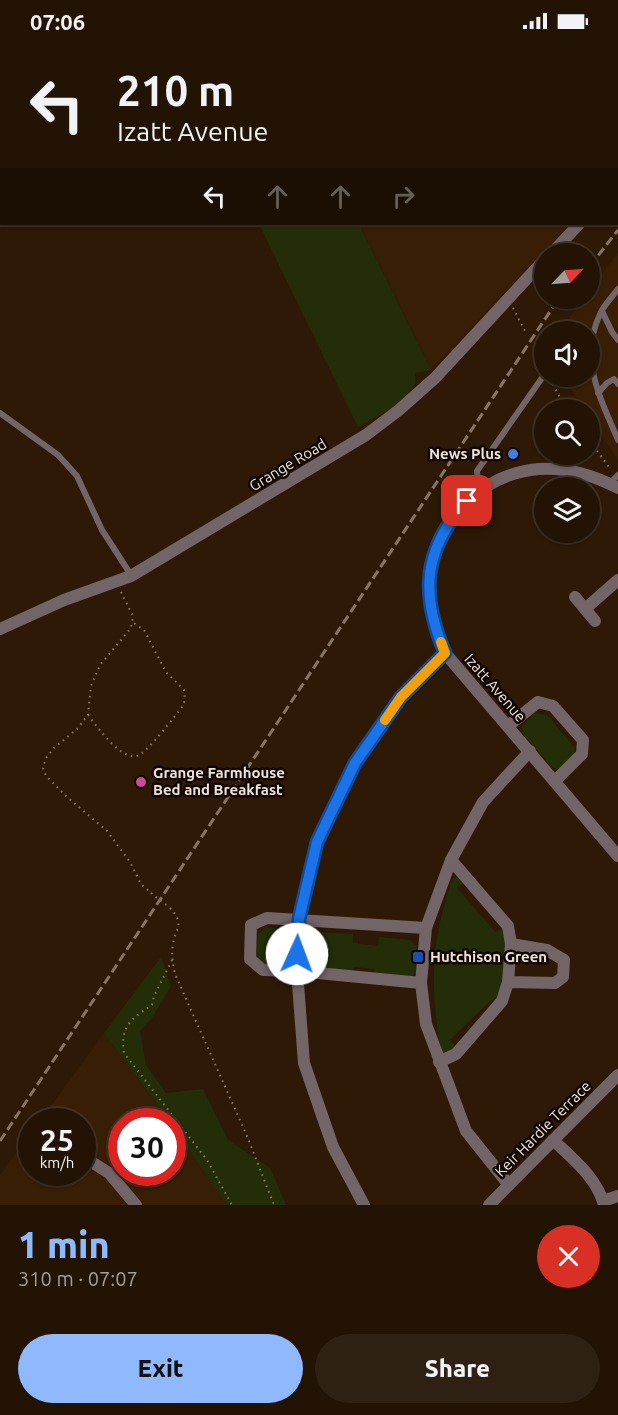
<!DOCTYPE html>
<html lang="en">
<head>
<meta charset="utf-8">
<style>
  :root { --surface:#221304; --page:#2e2013; --text:#f1f3f6; --muted:#a29e9a; --line:#3f3226; --accent:#8fb8fd }
  body { margin:0; font-family:Ubuntu,sans-serif; background:var(--page); color:var(--text); height:100vh; display:flex; flex-direction:column; font-size:22px; white-space:nowrap }
  * { box-sizing:border-box; margin:0 }
  p { font-size:20px; color:var(--muted) }
  .icon { flex:none; width:33px; height:33px; fill:none; stroke:currentColor; stroke-width:2; stroke-linecap:round; stroke-linejoin:round }
  .map { position:relative; height:1163px; overflow:hidden }
  .drawer { display:flex; flex-direction:column; background:var(--surface); flex:1 }
  .drawer>* { flex:none }
  .guide { position:absolute; left:0px; top:0px; width:618px; height:183px; box-shadow:0 2px 4px #0004,0 0 0 2px var(--line); background:#221304; color:var(--text); overflow:hidden }
  .needle { width:39px; rotate:65deg }
  .tools { position:absolute; left:534px; top:201px; display:grid; gap:12px }
  .tools a { display:grid; place-items:center; width:66px; height:66px; border-radius:50%; background:var(--surface); box-shadow:0 2px 4px #0004,0 0 0 2px var(--line); font-size:30px }
  .speed { position:absolute; left:18px; top:1066px; display:flex; gap:12px; font-size:30px; font-weight:700; text-align:center }
  .speed>* { display:grid; place-content:center; width:78px; height:78px; border-radius:50%; background:var(--surface); box-shadow:0 2px 4px #0004,0 0 0 2px var(--line); line-height:1 }
  .speed small { font-size:15px; font-weight:400 }
  .speed .limit { border:9px solid #d22; background:#fff; color:#111 }
  .pin { position:absolute; display:grid; place-items:center; width:51px; height:51px; color:#fff; margin:-26px; border-radius:12px; box-shadow:0 3px 9px #0006 }
  .me { position:absolute; width:66px; margin:-33px; rotate:2deg; stroke-linejoin:round; filter:drop-shadow(0 0 4px #0008) }
  .turn { display:flex; align-items:center; gap:21px; height:126px; padding:0 18px; font-size:27px }
  .turn .icon { width:78px; height:78px; stroke-width:2.5 }
  .turn b { display:block; font-size:42px; line-height:51px }
  .lanes { display:flex; align-items:center; height:57px; padding:0 18px; background:#0003; justify-content:center; gap:30px; direction:ltr }
  .lanes .off { opacity:.35 }
  .round { display:grid; place-items:center; flex:none; width:63px; height:63px; border-radius:32px; background:var(--page) }
  .head { display:flex; align-items:center; justify-content:space-between; height:102px; padding:0 18px }
  h1 { font-size:36px; font-weight:800; line-height:45px; color:var(--accent) }
  .action { display:flex; gap:12px; margin-top:auto; padding:12px 18px }
  .action a { flex:1; height:69px; border-radius:36px; background:var(--accent); color:#111; font-size:24px; font-weight:800; line-height:69px; text-align:center }
  .action a+a { background:var(--page); color:var(--text) }
  .status { display:flex; justify-content:space-between; align-items:center; height:42px; padding:0 30px; background:var(--surface); direction:ltr }
  .status svg { height:16px; fill:currentColor }
  .map>svg:first-child { display:block }
</style>
</head>
<body>
<div class="status"><b>07:06</b><svg viewBox="0 0 49 12"><path d="M0 12V9h3v3zM5 12V6h3v6zM10 12V3h3v9zM15 12V0h3v12zM26 1h20v11H26zM47 4h2v5h-2z"/></svg></div>
<div class="map">
<svg width="618" height="1163" viewBox="0 0 618 1163">
  <rect width="100%" height="100%" fill="#2e1906"/>
  <path fill="#381e05" d="M 616,25 L 618,25 L 617,133 L 616,133 Z
    M 373,182 L 570,182 L 431,328 L 361,185 Z
    M 618,210 L 618,419 L 590,375 L 590,368 L 584,367 L 563,335 L 590,334 L 590,290 L 559,290 L 583,257 L 590,256 L 590,248 Z
    M 104,991 L 170,1080 L 122,1080 L 122,1131 L 172,1131 L 173,1084 L 226,1163 L 0,1163 L 0,1133 L 31,1090 L 32,1131 L 82,1131 L 82,1080 L 39,1080 Z"/>
  <path fill="#232e08" d="M 87,0 L 387,0 L 392,1 L 86,1 Z
    M 259,182 L 373,182 L 361,186 L 431,328 L 415,331 L 415,343 L 396,364 L 358,385 Z
    M 535,671 L 547,673 L 574,705 L 575,713 L 560,727 L 553,726 L 523,692 L 522,684 Z
    M 459,835 L 464,839 L 457,846 L 496,891 L 502,885 L 506,891 L 501,956 L 497,961 L 492,957 L 450,998 L 456,1006 L 448,1014 L 441,1011 C 430,944 430,900 453,836 Z
    M 266,885 L 284,887 L 290,896 L 290,919 L 284,926 L 264,925 L 256,918 L 258,892 Z
    M 314,890 L 353,892 L 353,901 L 378,904 L 379,895 L 410,898 L 417,905 L 417,930 L 407,937 L 374,933 L 374,927 L 354,925 L 353,932 L 308,928 L 303,920 L 304,897 Z
    M 161,915 L 171,944 L 152,976 L 140,989 L 146,1023 L 166,1051 L 203,1047 L 228,1098 L 270,1126 L 286,1163 L 226,1163 L 173,1084 L 172,1080 L 170,1080 L 104,991 Z"/>
  <g fill="none" stroke-linecap="round" stroke-linejoin="round">
    <path stroke="#897768" stroke-width="2" stroke-dasharray="1.5 4.5" stroke-linecap="butt" d="M 513,266 L 526,291
      M 538,313 L 544,324
      M 550,337 L 567,368
      M 590,399 L 611,428
      M 121,550 L 133,574 L 131,586 L 100,623 L 91,644 L 88,673 L 77,687 L 54,706 L 46,716 L 43,726 L 46,734 L 67,755 L 107,789 L 130,820 L 141,842 L 151,851
      M 88,673 C 97,685 121,718 137,714 C 146,712 175,674 182,665 L 185,658 L 184,648 L 166,630 L 144,588 L 134,581
      M 170,866 C 185,882 176,885 173,902 C 171,913 173,921 175,932 L 247,1094 L 274,1163
      M 172,918 L 154,954 L 152,963 C 131,977 120,984 124,1011 L 207,1118 L 232,1163"/>
    <path stroke="#736468" stroke-width="6" d="M 618,247 C 613,254 605,262 601,270 C 578,316 600,355 618,398
      M 602,269 L 612,290 L 618,298
      M 598,351 L 607,341 L 614,337 L 618,342
      M 0,371 L 58,413 L 77,434 L 102,488 L 131,533
      M 610,441 L 618,433
      M 485,445 L 478,440 L 477,429 L 544,333"/>
    <path stroke="#736468" stroke-width="12" d="M 618,446 C 593,433 568,425 539,427 C 482,431 430,482 429,540 C 429,565 435,588 445,611 L 618,814
      M 575,555 L 595,579
      M 585,567 L 618,538
      M 508,684 L 538,660 L 553,664 L 583,698 L 582,712 L 555,739
      M 508,940 L 555,941 L 563,935 L 564,918 L 547,908 L 511,902
      M 421,941 L 297,929 L 263,928 L 250,917 L 251,883 L 267,876 L 426,886
      M 439,1020 L 456,1012 L 502,959 L 508,940 L 511,902 L 508,884 L 451,818
      M 553,1098 C 573,1117 597,1136 604,1163
      M 82,1114 L 109,1131 L 136,1163
      M 509,1143 L 466,1089 L 426,982 L 421,941 L 426,886 L 451,818 L 483,760 L 530,709
      M 603,1159 L 618,1154
      M 364,1163 L 333,1105 L 304,1021 L 297,929 L 299,877 L 317,800 L 355,721 L 401,655 L 445,611
      M 489,1163 L 618,1033"/>
    <path stroke="#736468" stroke-width="12" d="M 616,142 L 618,141
      M 551,212 L 579,182
      M 0,587 L 64,558 L 131,534 L 366,393 L 399,368 L 435,336 L 544,218"/>
    <path stroke="#877465" stroke-width="3" stroke-dasharray="9 4.5" stroke-linecap="butt" d="M 457,0 L 474,2
      M 616,7 L 618,6
      M 616,178 L 618,177
      M 590,224 L 618,188
      M 0,1099 L 559,256"/>
    <path stroke="#897768" stroke-width="2" stroke-dasharray="1.5 4.5" stroke-linecap="butt" d="M 151,851 L 170,866"/>
  </g>
  <g fill="none" stroke-linecap="round" stroke-linejoin="round">
    <defs>
      <path id="route" d="M 297,912 L 299,877 L 317,800 L 355,721 L 401,655 L 445,611 C 420,552 423,507 467,459"/>
    </defs>
    <use href="#route" stroke="#114b97" stroke-width="15"/>
    <use href="#route" stroke="#1a73e8" stroke-width="10"/>
    <path stroke="#f59e0b" stroke-width="10" d="M 385,678 L 401,655 L 445,611 L 441,600"/>
  </g>
  <circle fill="#3f7fe0" stroke="#0f0602" stroke-width="2" cx="513" cy="412" r="6"/>
  <circle fill="#d1479c" stroke="#0f0602" stroke-width="2" cx="141" cy="740" r="6"/>
  <rect fill="#1a4fb4" stroke="#0f0602" stroke-width="2" x="412" y="909" width="12" height="12" rx="3"/>
  <g text-anchor="middle" stroke-width="5" stroke-linejoin="round" paint-order="stroke">
    <g font-size="15" font-weight="bold" fill="#f1e2d7" stroke="#0f0602" text-anchor="start">
      <text x="501" y="417" text-anchor="end">News Plus</text>
      <text x="153" y="736">Grange Farmhouse<tspan x="153" dy="17">Bed and Breakfast</tspan></text>
      <text x="430" y="920">Hutchison Green</text>
    </g>
    <g font-size="15" fill="#f1e2d7" stroke="#0f0602">
      <text transform="translate(288 423) rotate(-31)" y="5">Grange Road</text>
      <text transform="translate(495 646) rotate(49)" y="5">Izatt Avenue</text>
      <text transform="translate(543 1087) rotate(-45)" y="5">Keir Hardie Terrace</text>
    </g>
  </g>
</svg>
<div class="tools">
<a><svg class="needle" viewBox="-14 -14 28 28"><path d="M0-13l5 13h-10z" fill="#e53935"/><path d="M0 13l5-13h-10z" fill="#a29e9a"/></svg></a>
<a><svg class="icon" aria-label="sound" viewBox="0 0 24 24"><path d="M4 9h4l5-4v14l-5-4H4zM17 9q2 3 0 6"/></svg></a>
<a><svg class="icon" aria-label="search" viewBox="0 0 24 24"><circle cx="10" cy="10" r="6"/><path d="M15 15l6 6"/></svg></a>
<a><svg class="icon" aria-label="layers" viewBox="0 0 24 24"><path d="M12 4l9 5-9 5-9-5zM3 14l9 5 9-5"/></svg></a>
</div>
<div class="speed"><div>25<small>km/h</small></div><div class="limit">30</div></div>
<div class="pin" style="left:467px;top:459px;background:#d93025"><svg class="icon" aria-label="arrive" viewBox="0 0 24 24"><path d="M6 21V4h12l-3 4 3 4H6"/></svg></div>
<svg class="me" style="left:297px;top:912px" viewBox="-20 -20 40 40"><circle r="19" fill="#fff"/><path d="M0-13L10 11 0 6-10 11z" fill="#1a73e8"/></svg>
<div class="guide">
<div class="turn"><svg class="icon" aria-label="left" viewBox="0 0 24 24"><path d="M17 20v-9H6M10 6l-5 5 5 5"/></svg><div><b>210 m</b>Izatt Avenue</div></div>
<div class="lanes"><svg class="icon" aria-label="left" viewBox="0 0 24 24"><path d="M17 20v-9H6M10 6l-5 5 5 5"/></svg><svg class="icon off" aria-label="ahead" viewBox="0 0 24 24"><path d="M12 20V5M6 11l6-6 6 6"/></svg><svg class="icon off" aria-label="ahead" viewBox="0 0 24 24"><path d="M12 20V5M6 11l6-6 6 6"/></svg><svg class="icon off" aria-label="right" viewBox="0 0 24 24"><path d="M7 20v-9h11M14 6l5 5-5 5"/></svg></div>
</div>
</div>
<section class="drawer">
<div class="head"><div><h1>1 min</h1><p>310 m · 07:07</p></div><a class="round" style="background:#d93025;color:#fff"><svg class="icon" aria-label="close" viewBox="0 0 24 24"><path d="M6 6l12 12M18 6L6 18"/></svg></a></div>
<div class="action"><a>Exit</a><a>Share</a></div>
</section>
</body>
</html>
